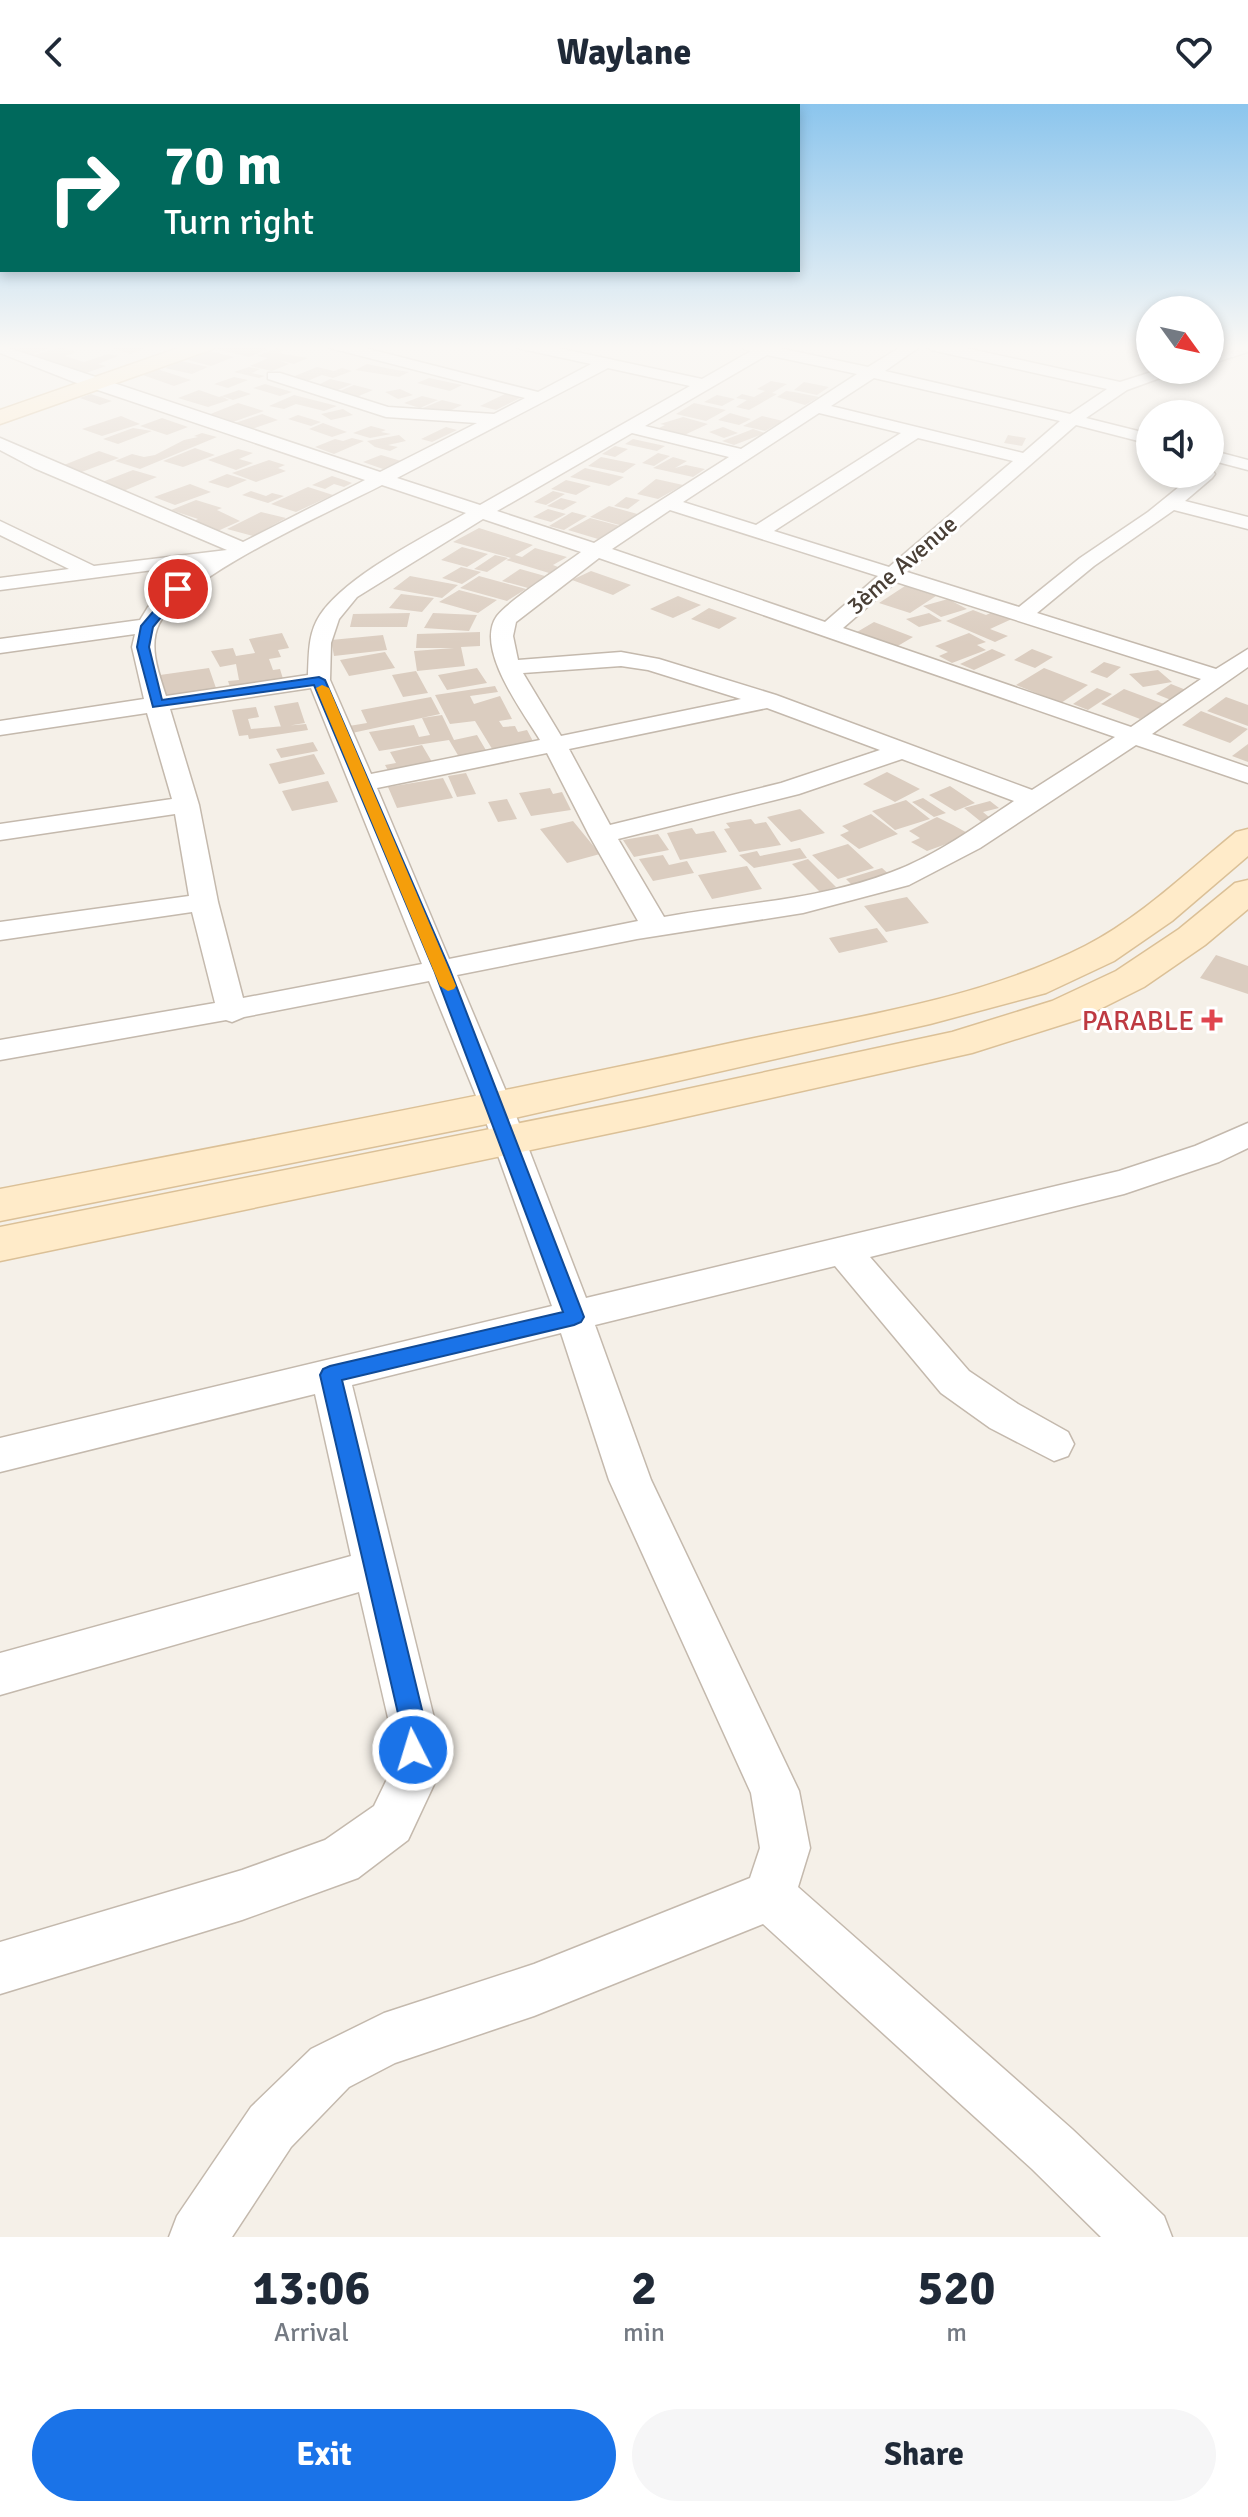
<!DOCTYPE html>
<html lang="en">
<head>
<meta charset="utf-8">
<style>
  :root { --surface:#fff; --page:#f6f6f7; --text:#1f2937; --muted:#747a83; --accent:#1a73e8 }
  body { margin:0; font-family:Signika,sans-serif; background:var(--page); color:var(--text); height:100vh; display:flex; flex-direction:column; font-size:30px; white-space:nowrap }
  * { box-sizing:border-box; margin:0 }
  p { font-size:26px; color:var(--muted) }
  .icon { flex:none; width:44px; height:44px; fill:none; stroke:currentColor; stroke-width:2; stroke-linecap:round; stroke-linejoin:round }
  .map { position:relative; height:2133px; overflow:hidden }
  .sheet { display:flex; flex-direction:column; background:var(--surface); flex:1 }
  .sheet>* { flex:none }
  .banner { position:absolute; left:0px; top:0px; width:800px; height:168px; box-shadow:0 4px 12px #0003; background:#00695c; color:#fff; overflow:hidden }
  .needle { width:52px; rotate:123deg }
  .controls { position:absolute; left:1136px; top:192px; display:grid; gap:16px }
  .controls a { display:grid; place-items:center; width:88px; height:88px; border-radius:50%; background:var(--surface); box-shadow:0 4px 12px #0003; font-size:40px }
  .pin { position:absolute; display:grid; place-items:center; width:68px; height:68px; color:#fff; margin:-34px; border:4px solid #fff; border-radius:50%; box-shadow:0 2px 8px #0007 }
  .me { position:absolute; width:88px; margin:-44px; rotate:355deg; stroke-linejoin:round; filter:drop-shadow(0 0 6px #0008) }
  .turn { display:flex; align-items:center; gap:28px; height:168px; padding:0 32px; font-size:36px }
  .turn .icon { width:104px; height:104px; stroke-width:2.5 }
  .turn b { display:block; font-size:56px; line-height:68px }
  .eta { display:flex; justify-content:space-evenly; align-items:center; height:136px; text-align:center }
  .eta b { font-size:48px; font-weight:700; line-height:56px }
  .action { display:flex; gap:16px; margin-top:auto; padding:16px 32px }
  .action a { flex:1; height:92px; border-radius:48px; background:var(--accent); color:#fff; font-size:32px; font-weight:700; line-height:92px; text-align:center }
  .action a+a { background:var(--page); color:var(--text) }
  header { display:flex; justify-content:space-between; align-items:center; height:104px; padding:0 32px; background:var(--surface); font-size:36px; font-weight:700 }
  .map>svg:first-child { display:block }
</style>
</head>
<body>
<header><svg class="icon" aria-label="back" viewBox="0 0 24 24"><path d="M15 5l-7 7 7 7"/></svg>Waylane<svg class="icon" aria-label="heart" viewBox="0 0 24 24"><path d="M12 20l-8-8c-3-5 5-10 8-4 3-6 11-1 8 4z"/></svg></header>
<div class="map">
<svg width="1248" height="2133" viewBox="0 0 1248 2133">
  <rect width="100%" height="100%" fill="#f5f0e8"/>
  <path fill="#dbcdc0" d="M 28,241 L 37,241 L 50,244 L 33,250 L 15,246 Z
    M 120,241 L 149,241 L 149,242 L 131,250 L 111,244 Z
    M 226,241 L 249,241 L 268,245 L 249,253 L 216,245 Z
    M 61,243 L 77,248 L 65,252 L 84,258 L 108,250 L 118,252 L 98,260 L 106,262 L 86,269 L 34,251 Z
    M 277,244 L 285,246 L 278,249 L 308,254 L 294,260 L 278,256 L 289,260 L 272,267 L 250,262 L 268,254 L 257,252 Z
    M 210,247 L 234,253 L 211,262 L 188,256 Z
    M 181,257 L 208,263 L 192,270 L 165,264 Z
    M 367,260 L 391,265 L 409,268 L 399,273 L 355,266 Z
    M 249,263 L 260,265 L 252,269 L 265,272 L 259,274 L 234,268 Z
    M 317,263 L 334,267 L 342,264 L 352,267 L 333,274 L 322,271 L 305,278 L 290,274 Z
    M 157,265 L 191,276 L 174,282 L 140,270 Z
    M 234,273 L 248,276 L 228,284 L 214,280 Z
    M 429,274 L 462,281 L 450,287 L 417,279 Z
    M 330,275 L 352,280 L 333,288 L 318,281 Z
    M 771,277 L 787,280 L 772,289 L 777,290 L 749,306 L 736,303 L 747,296 L 736,294 L 742,290 L 754,293 L 765,287 L 757,285 Z
    M 804,278 L 829,283 L 817,291 L 794,286 Z
    M 265,280 L 292,288 L 280,292 L 253,284 Z
    M 354,281 L 373,286 L 354,294 L 335,289 Z
    M 400,285 L 413,291 L 398,295 L 385,288 Z
    M 199,286 L 219,293 L 239,286 L 251,290 L 233,296 L 221,292 L 229,296 L 208,303 L 178,294 Z
    M 786,287 L 794,288 L 819,293 L 805,301 L 777,293 Z
    M 507,289 L 522,293 L 496,306 L 480,302 Z
    M 91,290 L 112,297 L 100,301 L 80,294 Z
    M 294,291 L 337,302 L 324,307 L 296,300 L 284,305 L 269,302 Z
    M 717,291 L 735,295 L 722,302 L 704,298 Z
    M 422,292 L 438,296 L 420,304 L 404,299 Z
    M 442,296 L 462,301 L 443,310 L 423,304 Z
    M 238,299 L 264,307 L 233,318 L 208,311 Z
    M 694,299 L 726,306 L 706,317 L 676,310 Z
    M 343,305 L 353,311 L 331,316 L 321,310 Z
    M 730,309 L 751,315 L 739,321 L 718,316 Z
    M 262,310 L 278,316 L 252,325 L 235,319 Z
    M 298,311 L 321,318 L 311,322 L 288,315 Z
    M 121,312 L 140,320 L 102,332 L 82,325 Z
    M 762,312 L 783,317 L 765,327 L 743,322 Z
    M 683,313 L 708,320 L 680,333 L 655,326 L 665,321 L 660,320 Z
    M 162,314 L 188,323 L 167,331 L 140,322 Z
    M 323,319 L 347,328 L 332,333 L 309,325 Z
    M 371,322 L 386,326 L 381,328 L 391,330 L 370,334 L 353,329 Z
    M 446,323 L 457,326 L 432,338 L 421,335 Z
    M 723,323 L 738,329 L 724,334 L 709,328 Z
    M 133,324 L 152,327 L 118,340 L 103,335 Z
    M 753,325 L 765,329 L 734,341 L 722,337 Z
    M 202,329 L 217,333 L 140,365 L 115,357 L 132,350 L 144,353 L 155,351 L 184,336 L 198,333 L 194,332 Z
    M 399,331 L 406,337 L 388,341 L 398,343 L 390,347 L 375,343 L 367,337 Z
    M 1008,331 L 1026,334 L 1022,342 L 1004,339 Z
    M 352,334 L 364,337 L 334,350 L 315,343 L 335,335 L 343,337 Z
    M 633,335 L 665,342 L 657,347 L 625,340 Z
    M 615,342 L 628,345 L 615,353 L 602,350 Z
    M 195,344 L 215,351 L 183,363 L 163,357 Z
    M 238,345 L 253,349 L 239,355 L 253,359 L 236,366 L 208,356 Z
    M 99,347 L 119,354 L 79,369 L 59,363 Z
    M 658,349 L 670,352 L 654,362 L 642,359 Z
    M 381,351 L 401,357 L 383,365 L 363,358 Z
    M 601,353 L 636,360 L 623,369 L 588,362 Z
    M 673,353 L 687,357 L 675,364 L 686,361 L 705,365 L 693,373 L 653,364 Z
    M 269,356 L 285,361 L 278,364 L 286,367 L 256,378 L 232,369 Z
    M 585,364 L 624,373 L 609,382 L 570,373 Z
    M 133,366 L 157,373 L 121,388 L 97,380 Z
    M 227,370 L 247,376 L 228,384 L 208,378 Z
    M 332,372 L 344,376 L 352,379 L 344,383 L 334,380 L 325,385 L 312,381 Z
    M 656,375 L 683,381 L 658,395 L 637,390 Z
    M 566,376 L 591,382 L 576,391 L 551,385 Z
    M 190,380 L 211,388 L 175,401 L 154,393 Z
    M 308,383 L 333,391 L 296,408 L 271,400 Z
    M 251,387 L 266,392 L 272,389 L 284,392 L 268,399 L 242,391 Z
    M 553,387 L 565,390 L 546,401 L 534,398 Z
    M 626,393 L 640,396 L 628,405 L 614,402 Z
    M 561,394 L 577,398 L 563,406 L 547,402 Z
    M 196,396 L 222,404 L 217,406 L 240,417 L 211,430 L 185,421 L 198,415 L 171,406 Z
    M 609,402 L 641,411 L 623,422 L 590,413 Z
    M 548,405 L 566,410 L 551,418 L 533,413 Z
    M 261,408 L 286,414 L 253,432 L 227,425 Z
    M 572,408 L 587,412 L 564,426 L 549,422 Z
    M 590,414 L 620,422 L 598,435 L 568,426 Z
    M 479,424 L 533,441 L 515,451 L 522,453 L 535,444 L 567,453 L 553,461 L 558,463 L 549,469 L 506,456 L 511,454 L 453,438 Z
    M 462,443 L 488,450 L 467,463 L 441,456 Z
    M 495,451 L 508,454 L 487,468 L 474,465 Z
    M 461,463 L 481,468 L 462,480 L 442,474 Z
    M 520,465 L 545,472 L 528,484 L 502,477 Z
    M 591,467 L 631,481 L 613,491 L 572,476 Z
    M 410,472 L 458,481 L 442,494 L 393,485 Z
    M 479,472 L 526,485 L 507,497 L 460,484 Z
    M 905,482 L 936,492 L 910,509 L 879,499 Z
    M 459,486 L 497,496 L 478,509 L 439,498 Z
    M 401,490 L 434,494 L 422,508 L 389,504 Z
    M 678,492 L 701,501 L 673,514 L 650,505 Z
    M 948,495 L 967,505 L 941,513 L 923,502 Z
    M 709,504 L 737,514 L 719,525 L 691,515 Z
    M 973,506 L 986,511 L 997,506 L 1014,514 L 990,525 L 1008,532 L 995,538 L 946,517 Z
    M 410,509 L 407,523 L 350,523 L 353,510 Z
    M 433,509 L 477,511 L 469,527 L 424,524 Z
    M 929,509 L 942,517 L 919,523 L 906,515 Z
    M 874,518 L 913,533 L 896,543 L 857,528 Z
    M 480,528 L 480,542 L 461,543 L 465,562 L 417,567 L 414,547 L 454,544 L 416,544 L 417,530 Z
    M 282,529 L 289,544 L 278,546 L 281,553 L 269,555 L 273,566 L 280,565 L 284,578 L 231,586 L 228,577 L 239,576 L 236,560 L 220,563 L 211,547 L 233,544 L 236,552 L 255,549 L 249,535 Z
    M 969,529 L 986,538 L 977,541 L 986,546 L 952,559 L 939,552 L 948,548 L 935,542 Z
    M 383,531 L 387,546 L 334,552 L 331,536 Z
    M 992,545 L 1006,551 L 974,566 L 960,560 Z
    M 1032,545 L 1053,553 L 1035,564 L 1014,556 Z
    M 385,548 L 395,564 L 349,572 L 340,556 Z
    M 1104,558 L 1121,563 L 1107,574 L 1090,568 Z
    M 209,564 L 217,587 L 166,595 L 160,571 Z
    M 477,564 L 487,579 L 447,586 L 438,571 Z
    M 1044,564 L 1088,581 L 1061,599 L 1016,581 Z
    M 1158,566 L 1172,578 L 1143,583 L 1129,570 Z
    M 416,567 L 428,589 L 403,593 L 392,571 Z
    M 1171,580 L 1186,586 L 1171,596 L 1156,590 Z
    M 495,582 L 498,588 L 470,592 L 474,600 L 500,592 L 512,615 L 499,617 L 503,623 L 515,622 L 518,628 L 527,626 L 535,641 L 494,648 L 475,617 L 450,620 L 435,591 Z
    M 1097,584 L 1112,590 L 1088,606 L 1073,600 Z
    M 1124,585 L 1164,600 L 1140,615 L 1101,600 Z
    M 431,593 L 440,610 L 352,629 L 349,622 L 367,619 L 361,606 Z
    M 1226,593 L 1248,601 L 1248,622 L 1207,607 Z
    M 298,598 L 305,619 L 281,623 L 274,602 Z
    M 256,603 L 259,613 L 248,615 L 251,625 L 306,620 L 308,626 L 249,635 L 248,631 L 239,632 L 232,606 Z
    M 1201,607 L 1248,625 L 1230,639 L 1182,621 Z
    M 442,611 L 454,636 L 477,631 L 487,648 L 459,653 L 449,636 L 379,647 L 369,628 L 414,621 L 419,633 L 430,631 L 422,614 Z
    M 313,638 L 318,647 L 281,654 L 276,645 Z
    M 1248,640 L 1248,658 L 1232,652 Z
    M 422,641 L 435,663 L 390,670 L 385,661 L 396,659 L 390,648 Z
    M 314,650 L 325,670 L 279,680 L 269,660 Z
    M 887,668 L 920,685 L 895,698 L 863,680 Z
    M 466,669 L 476,690 L 457,693 L 448,672 Z
    M 443,674 L 453,694 L 397,704 L 388,683 Z
    M 328,677 L 338,698 L 292,707 L 282,687 Z
    M 950,682 L 975,699 L 955,707 L 929,691 Z
    M 550,684 L 553,690 L 562,688 L 571,706 L 531,712 L 519,689 Z
    M 923,694 L 946,709 L 934,713 L 912,698 Z
    M 507,695 L 517,715 L 498,718 L 488,698 Z
    M 906,696 L 930,715 L 895,726 L 872,707 Z
    M 990,697 L 999,704 L 983,708 L 995,718 L 985,721 L 964,704 Z
    M 800,705 L 825,729 L 791,738 L 767,713 Z
    M 871,710 L 898,730 L 859,745 L 840,731 L 849,727 L 842,722 Z
    M 937,713 L 953,721 L 971,731 L 927,747 L 911,738 L 920,734 L 909,727 Z
    M 751,715 L 755,720 L 766,718 L 781,741 L 739,748 L 724,725 L 730,724 L 726,719 Z
    M 573,717 L 600,750 L 567,759 L 540,725 Z
    M 692,724 L 696,730 L 714,727 L 727,748 L 680,756 L 667,729 Z
    M 658,730 L 669,746 L 634,753 L 623,736 Z
    M 848,740 L 874,764 L 838,775 L 812,751 Z
    M 800,744 L 807,754 L 754,764 L 739,751 L 757,747 L 760,752 Z
    M 663,751 L 669,761 L 687,757 L 694,769 L 653,777 L 639,755 Z
    M 808,755 L 836,783 L 820,788 L 792,760 Z
    M 747,762 L 762,785 L 712,795 L 698,771 Z
    M 882,764 L 892,773 L 856,785 L 846,775 Z
    M 907,793 L 929,819 L 886,828 L 864,802 Z
    M 877,824 L 888,838 L 839,849 L 829,834 Z
    M 1216,851 L 1248,862 L 1248,890 L 1200,874 Z"/>
  <g fill="none" stroke-linecap="round" stroke-linejoin="round">
    <defs>
      <path id="street" d="M 0,241 L 380,368 L 477,319 L 386,313 L 268,275 L 268,269 L 280,269 L 388,303 L 494,310 L 525,294 L 330,244 L 327,241 L 353,241 L 538,288 L 591,260 L 517,244 L 514,241 L 544,241 L 702,275 L 751,247 L 744,245 L 742,241 L 781,241 L 779,244 L 868,263 L 904,241 L 922,241 L 885,267 L 1070,310 L 1107,285 L 931,246 L 923,241 L 952,241 L 1120,278 L 1158,266 L 1182,266 L 1127,286 L 1086,314 L 1150,330 L 1150,340 L 1076,321 L 907,468 L 1019,503 L 1080,454 L 1148,408 L 1195,370 L 1210,370 L 1212,366 L 1215,370 L 1212,374 L 1185,397 L 1248,413 L 1248,425 L 1174,406 L 1094,462 L 1037,509 L 1216,565 L 1248,545 L 1248,563 L 1152,630 L 1248,663 L 1248,679 L 1136,641 L 980,744 L 909,781 L 803,809 L 637,835 L 457,871 L 513,1004 L 586,1194 L 1119,1067 L 1195,1042 L 1248,1019 L 1248,1044 L 1219,1058 L 1124,1090 L 870,1153 L 969,1267 L 1018,1300 L 1068,1328 L 1074,1340 L 1068,1352 L 1054,1357 L 990,1324 L 941,1289 L 835,1162 L 595,1221 L 651,1376 L 799,1687 L 810,1744 L 798,1783 L 1072,2025 L 1164,2112 L 1172,2133 L 1101,2133 L 1032,2065 L 763,1820 L 534,1912 L 395,1959 L 349,1983 L 291,2043 L 232,2133 L 169,2133 L 177,2112 L 251,2003 L 311,1945 L 384,1909 L 534,1860 L 750,1774 L 760,1744 L 751,1689 L 609,1376 L 561,1229 L 352,1281 L 435,1618 L 437,1674 L 408,1736 L 358,1774 L 242,1816 L 0,1890 L 0,1838 L 242,1766 L 325,1736 L 374,1702 L 389,1671 L 389,1618 L 359,1488 L 0,1591 L 0,1549 L 351,1452 L 315,1290 L 0,1368 L 0,1334 L 552,1202 L 481,1004 L 429,877 L 244,913 L 232,918 L 226,916 L 0,956 L 0,936 L 215,899 L 192,808 L 0,836 L 0,818 L 189,792 L 175,710 L 0,736 L 0,720 L 172,695 L 147,609 L 0,631 L 0,617 L 144,595 L 132,543 L 135,530 L 0,549 L 0,535 L 140,516 L 148,503 L 199,460 L 0,486 L 0,474 L 69,465 L 0,431 L 0,417 L 94,462 L 227,446 L 34,364 L 0,346 L 0,334 L 243,438 L 365,376 L 74,278 L 0,249 ZM 767,251 L 857,270 L 741,345 L 645,322 ZM 608,264 L 690,282 L 480,401 L 397,374 ZM 874,274 L 1060,317 L 1023,349 L 831,302 ZM 819,309 L 901,329 L 756,421 L 683,398 ZM 632,329 L 729,353 L 594,439 L 497,407 ZM 918,334 L 1013,357 L 889,463 L 774,427 ZM 382,381 L 466,409 C 423,434 347,471 320,511 C 308,529 309,550 308,571 L 166,592 C 159,570 148,542 159,520 C 181,473 332,407 382,381 ZM 670,406 L 878,472 L 825,518 L 612,445 ZM 483,415 L 581,448 C 563,462 509,496 497,512 C 474,544 523,608 540,636 L 371,670 L 330,576 L 331,539 L 339,515 L 357,493 ZM 599,454 L 1115,633 L 1032,686 L 776,591 L 659,555 L 621,548 L 518,556 L 513,532 L 516,518 ZM 896,478 L 1201,575 L 1131,623 L 843,524 ZM 621,562 L 648,566 L 741,595 L 561,632 L 523,569 ZM 311,584 L 422,860 L 243,894 L 218,798 L 199,701 L 170,605 ZM 767,604 L 880,646 L 781,679 L 610,721 L 569,645 ZM 547,649 L 589,731 L 638,817 L 449,855 L 377,684 ZM 902,655 L 1014,697 C 975,723 937,751 892,768 C 820,796 740,799 664,813 L 618,735 L 799,690 Z
        M 1239,241 L 1248,241 L 1248,248 L 1210,260 L 1210,250 Z
        M 1210,346 L 1248,356 L 1248,366 L 1210,356 Z"/>
      <path id="secondary" d="M 187,241 L 216,241 L 213,245 L 0,320 L 0,306 Z
        M 1248,725 L 1248,752 L 1172,817 L 1114,857 L 1046,889 L 930,920 L 497,1018 L 0,1117 L 0,1085 C 242,1038 485,992 726,940 C 845,914 975,898 1085,842 C 1140,814 1188,767 1236,728 Z
        M 1248,776 L 1248,805 L 1205,841 L 1144,883 L 1080,915 L 972,949 L 645,1022 L 0,1157 L 0,1123 L 645,994 L 952,928 L 1052,897 L 1116,867 L 1179,825 L 1235,779 Z"/>
    </defs>
    <use href="#street" stroke="#c4b9ad" stroke-width="3"/>
    <use href="#secondary" stroke="#dbc097" stroke-width="3"/>
    <use href="#street" fill="#fff" fill-rule="evenodd"/>
    <use href="#secondary" fill="#ffebc9" fill-rule="evenodd"/>
  </g>
  <linearGradient id="sky" x2="0" y2="1"><stop stop-color="#8bc5ed"/><stop offset="0.45" stop-color="#faf8f5"/><stop offset="1" stop-color="#faf8f5" stop-opacity="0"/></linearGradient>
  <rect width="1248" height="540" fill="url(#sky)"/>
  <path fill="#1a73e8" stroke="#114b97" stroke-width="2" d="M 174,483 L 184,485 L 153,523 L 149,543 L 162,596 L 319,573 L 325,576 L 450,866 L 584,1213 L 581,1218 L 574,1221 L 342,1276 L 425,1618 L 425,1646 L 422,1655 L 413,1659 L 404,1655 L 400,1646 L 400,1618 L 320,1271 L 323,1265 L 330,1262 L 563,1208 L 434,866 L 314,581 L 153,603 L 137,543 L 141,522 Z"/>
  <path fill="#f59e0b" d="M 322,581 L 329,584 L 456,882 L 454,885 L 448,887 L 440,882 L 316,584 Z"/>
  <path fill="#e0444e" stroke="#fff" stroke-width="3" d="M1208 904h8v8h8v8h-8v8h-8v-8h-8v-8h8z"/>
  <g text-anchor="middle" stroke-width="6" stroke-linejoin="round" paint-order="stroke">
    <g font-size="24" fill="#493f36" stroke="#fff">
      <text transform="translate(902 461) rotate(-41)" y="8">3ème Avenue</text>
    </g>
    <g font-size="28" fill="#be3a42" stroke="#fff" text-anchor="end">
      <text x="1194" y="926">PARABLE</text>
    </g>
  </g>
</svg>
<div class="controls">
<a><svg class="needle" viewBox="-14 -14 28 28"><path d="M0-13l5 13h-10z" fill="#e53935"/><path d="M0 13l5-13h-10z" fill="#747a83"/></svg></a>
<a><svg class="icon" aria-label="sound" viewBox="0 0 24 24"><path d="M4 9h4l5-4v14l-5-4H4zM17 9q2 3 0 6"/></svg></a>
</div>
<div class="pin" style="left:178px;top:485px;background:#d93025"><svg class="icon" aria-label="arrive" viewBox="0 0 24 24"><path d="M6 21V4h12l-3 4 3 4H6"/></svg></div>
<svg class="me" style="left:413px;top:1646px" viewBox="-20 -20 40 40"><circle r="17" fill="#1a73e8" stroke="#fff" stroke-width="3"/><path d="M0-11L8 9 0 5-8 9z" fill="#fff"/></svg>
<div class="banner">
<div class="turn"><svg class="icon" aria-label="right" viewBox="0 0 24 24"><path d="M7 20v-9h11M14 6l5 5-5 5"/></svg><div><b>70 m</b>Turn right</div></div>
</div>
</div>
<section class="sheet">
<div class="eta">
<div><b>13:06</b><p>Arrival</p></div>
<div><b>2</b><p>min</p></div>
<div><b>520</b><p>m</p></div>
</div>
<div class="action"><a>Exit</a><a>Share</a></div>
</section>
</body>
</html>
